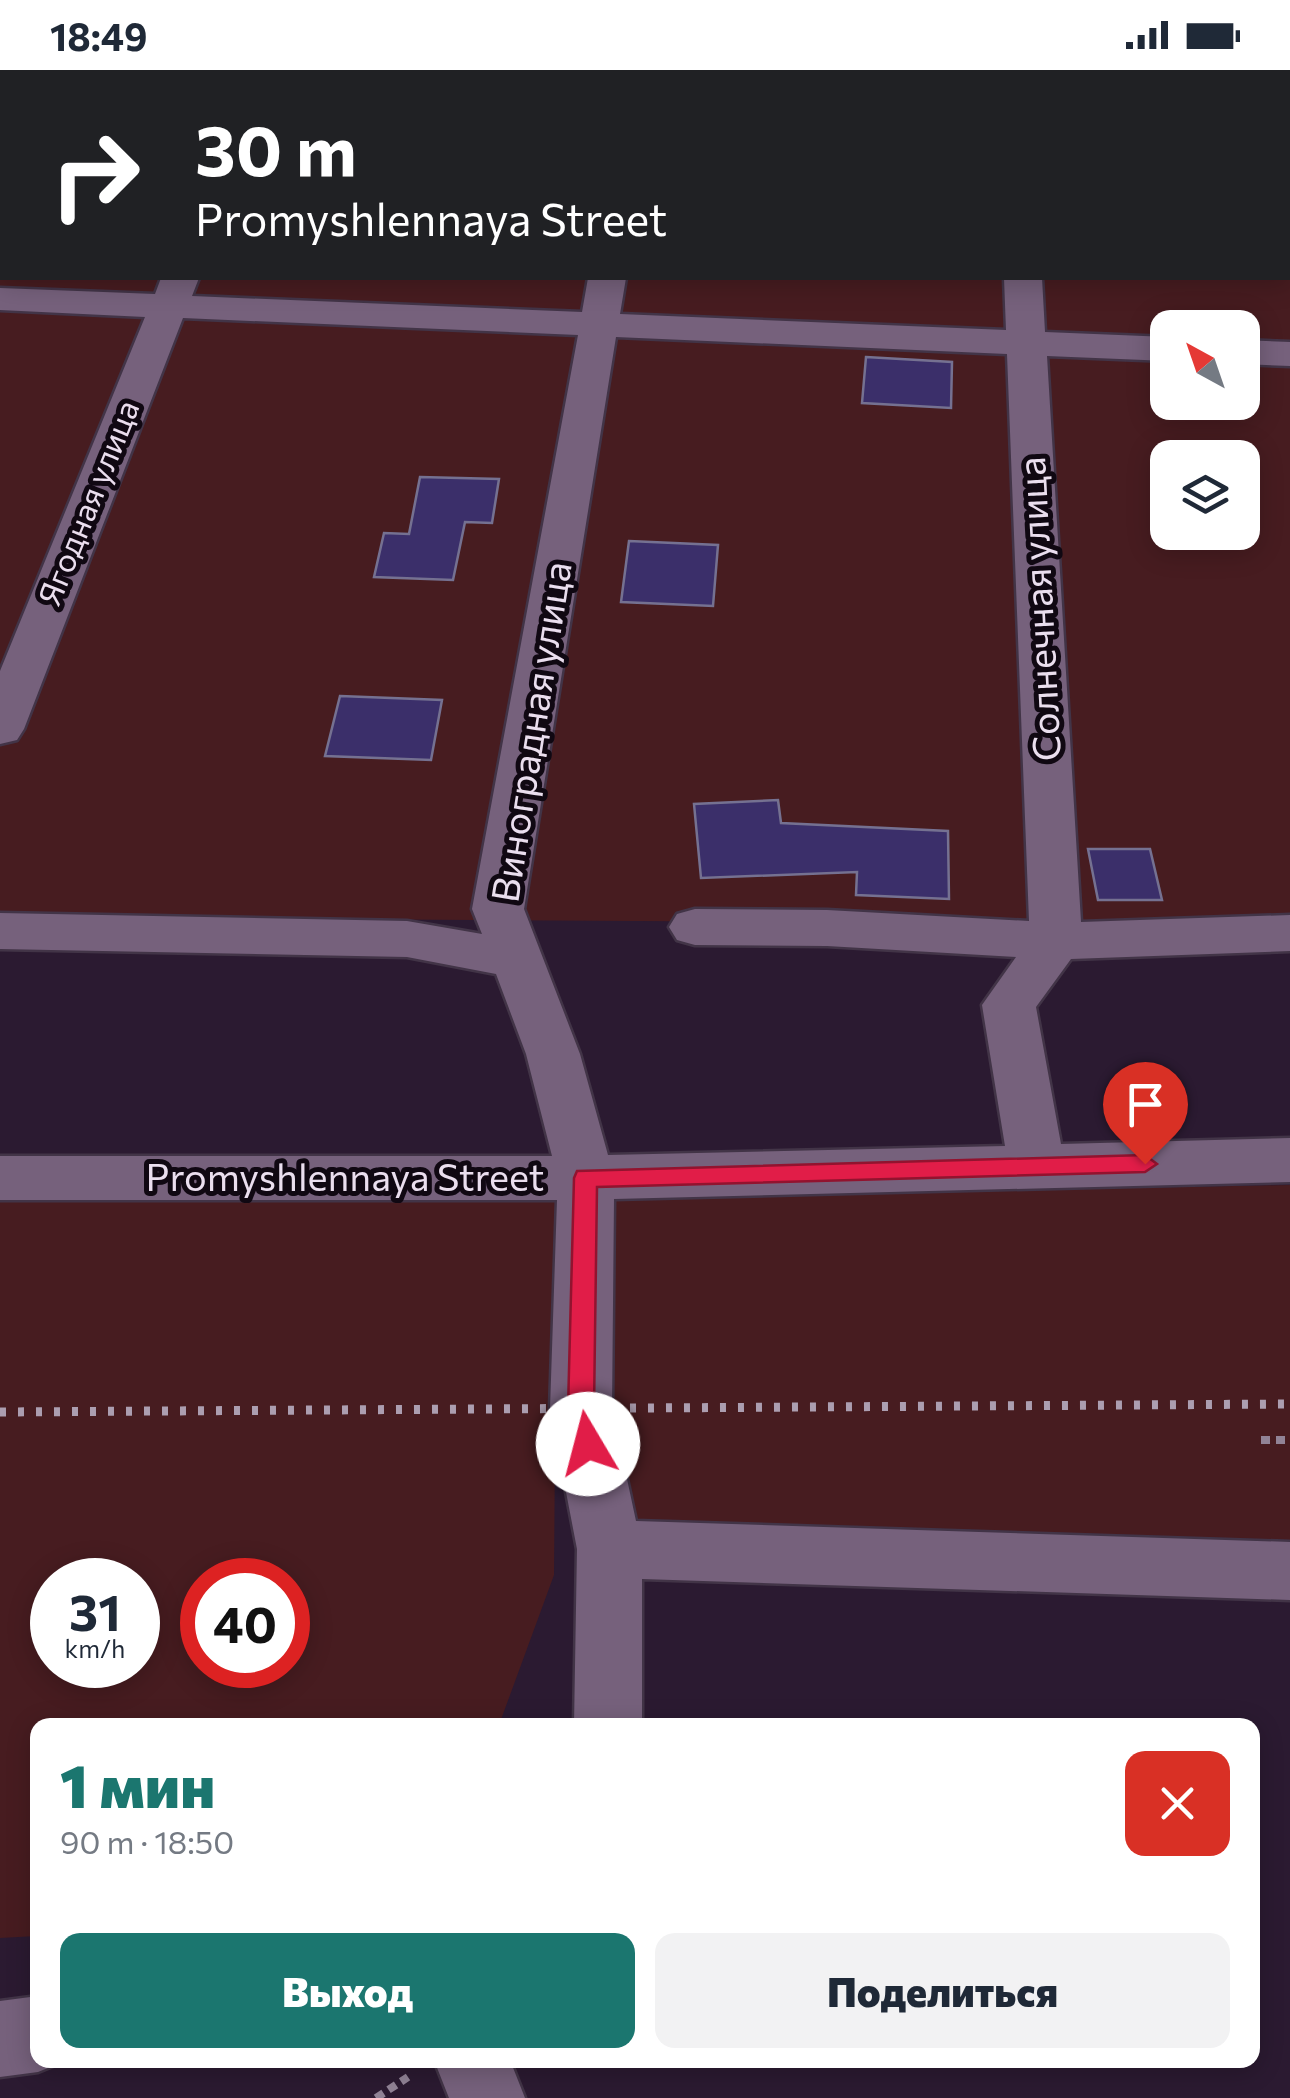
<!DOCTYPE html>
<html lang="ru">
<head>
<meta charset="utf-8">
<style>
  :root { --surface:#fff; --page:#f2f2f3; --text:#1f2937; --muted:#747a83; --accent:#1b766f }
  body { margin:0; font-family:Commissioner,sans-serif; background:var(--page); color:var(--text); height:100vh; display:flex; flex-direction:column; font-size:38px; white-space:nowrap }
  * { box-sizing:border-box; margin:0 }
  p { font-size:32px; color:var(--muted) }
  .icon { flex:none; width:55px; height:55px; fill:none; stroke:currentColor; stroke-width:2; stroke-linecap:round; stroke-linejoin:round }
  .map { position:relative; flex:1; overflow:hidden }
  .details { position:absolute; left:30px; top:1648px; width:1230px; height:350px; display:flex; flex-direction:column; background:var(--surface); border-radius:20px; box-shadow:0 5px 25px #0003 }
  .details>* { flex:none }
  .banner { position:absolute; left:0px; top:0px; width:1290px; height:210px; box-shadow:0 5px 25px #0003; background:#202124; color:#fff; overflow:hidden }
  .needle { width:65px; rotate:320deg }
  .buttons { position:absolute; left:1150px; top:240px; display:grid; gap:20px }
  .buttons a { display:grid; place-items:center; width:110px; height:110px; border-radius:20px; background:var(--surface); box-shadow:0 5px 25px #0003; font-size:50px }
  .speed { position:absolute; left:30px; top:1488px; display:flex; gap:20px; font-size:50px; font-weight:700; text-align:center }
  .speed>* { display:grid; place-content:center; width:130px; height:130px; border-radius:50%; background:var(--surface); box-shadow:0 5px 25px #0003; line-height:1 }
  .speed small { font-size:25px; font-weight:400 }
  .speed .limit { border:15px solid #d22; background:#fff; color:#111 }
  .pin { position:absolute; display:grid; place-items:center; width:85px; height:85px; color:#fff; margin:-102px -42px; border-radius:50% 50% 50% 0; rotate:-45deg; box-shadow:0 0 10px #0007 }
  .pin .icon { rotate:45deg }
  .me { position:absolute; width:110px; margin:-55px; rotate:352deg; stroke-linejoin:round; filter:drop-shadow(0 0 8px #0008) }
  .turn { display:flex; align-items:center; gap:35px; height:210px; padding:0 30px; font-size:45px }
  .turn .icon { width:130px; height:130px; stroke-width:2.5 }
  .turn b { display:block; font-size:70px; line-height:85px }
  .round { display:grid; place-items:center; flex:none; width:105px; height:105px; border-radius:20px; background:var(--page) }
  .head { display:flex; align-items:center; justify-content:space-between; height:170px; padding:0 30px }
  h1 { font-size:60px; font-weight:800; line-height:75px; color:var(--accent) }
  .primary-button { display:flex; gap:20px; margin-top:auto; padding:20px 30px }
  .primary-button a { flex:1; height:115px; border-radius:20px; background:var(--accent); color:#fff; font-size:40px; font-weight:800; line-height:115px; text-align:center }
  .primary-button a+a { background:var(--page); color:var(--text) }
  .status { display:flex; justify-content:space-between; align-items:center; height:70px; padding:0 50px; background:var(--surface); direction:ltr }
  .status svg { height:28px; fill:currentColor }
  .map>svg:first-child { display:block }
</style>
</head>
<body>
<div class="status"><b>18:49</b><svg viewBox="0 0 49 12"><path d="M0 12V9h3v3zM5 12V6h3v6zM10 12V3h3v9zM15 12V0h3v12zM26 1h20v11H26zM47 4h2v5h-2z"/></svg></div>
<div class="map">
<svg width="1290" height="2028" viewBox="0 0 1290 2028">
  <rect width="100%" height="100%" fill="#2b1a31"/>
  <path fill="#471c20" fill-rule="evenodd" d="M 0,0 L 1024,2 L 2,2 L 2,208 L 1288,208 L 1290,97 L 1290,855 L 0,847 ZM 1168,258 L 1242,258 L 1242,332 L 1168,332 ZM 1168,388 L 1242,388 L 1242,462 L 1168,462 Z
    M 1290,1115 L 1290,1470 L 632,1449 L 602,1326 L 615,1128 Z
    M 557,1126 L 554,1505 L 499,1655 L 38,1655 L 37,1866 L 0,1868 L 0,1131 ZM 52,1510 L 138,1510 L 138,1595 L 52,1595 ZM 202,1510 L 288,1510 L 288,1595 L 202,1595 Z"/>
  <path fill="#3b2f6a" stroke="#757191" stroke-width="2.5" d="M 866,287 L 952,292 L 951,338 L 862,333 Z
    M 420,407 L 499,409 L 492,453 L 465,452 L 453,510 L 374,507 L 384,463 L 409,464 Z
    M 629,471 L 718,475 L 713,536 L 621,532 Z
    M 340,626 L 442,630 L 431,690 L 325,686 Z
    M 778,730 L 781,753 L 948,761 L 949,829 L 856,825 L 857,802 L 701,808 L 694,734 Z
    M 1088,779 L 1150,779 L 1162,830 L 1098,830 Z"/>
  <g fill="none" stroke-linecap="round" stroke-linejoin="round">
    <defs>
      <path id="minor" d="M 626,0 L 660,0 L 660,2 L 627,2 Z
        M 1008,0 L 1047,0 L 1049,2 L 1010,2 Z
        M 1288,82 L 1290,83 L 1290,105 L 1288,104 Z
        M 161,208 L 199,208 L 192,226 L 582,242 L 588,208 L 626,208 L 620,244 L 1006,260 L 1004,208 L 1042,208 L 1045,262 L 1168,267 L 1168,291 L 1047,286 L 1081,852 L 1290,845 L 1290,881 L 1071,889 L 1036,937 L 1061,1074 L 1290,1068 L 1290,1112 L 614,1129 L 612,1339 L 636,1451 L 1290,1472 L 1290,1530 L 642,1509 L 642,1655 L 574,1655 L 577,1479 L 550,1339 L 557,1130 L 0,1130 L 0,1086 L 552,1086 L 526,984 L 496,904 L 407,887 L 0,879 L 0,843 L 407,851 L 482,864 L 472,839 L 578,265 L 183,248 L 24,659 L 17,670 L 0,674 L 0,601 L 145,247 L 0,240 L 0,218 L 155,224 ZM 616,267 L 1007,284 L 1029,851 L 827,840 L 695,839 L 677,844 L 669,857 L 677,870 L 695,875 L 827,876 L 1016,887 L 982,935 L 1005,1076 L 608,1085 L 580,984 L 524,839 Z
        M 1242,270 L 1290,272 L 1290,296 L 1242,294 Z
        M 38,1926 L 38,1990 L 65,1991 L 38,2002 L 0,2007 L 0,1931 Z
        M 434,1990 L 510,1990 L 525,2028 L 449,2028 Z"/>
    </defs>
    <use href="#minor" stroke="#423447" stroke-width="5"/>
    <path stroke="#918396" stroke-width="8" stroke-dasharray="9 6" stroke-linecap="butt" d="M 1261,1370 L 1290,1370
      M 376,2028 L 408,2007"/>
    <use href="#minor" fill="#76617c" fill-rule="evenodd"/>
    <path stroke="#ac9eb0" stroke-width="9" stroke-dasharray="6 12" stroke-linecap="butt" d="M 0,1342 L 1290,1334"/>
  </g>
  <path fill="#e11d48" stroke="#92132f" stroke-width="2.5" d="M 1145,1085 L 1157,1094 L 1145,1102 L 597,1117 L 594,1339 L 601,1374 L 597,1382 L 588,1385 L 579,1382 L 568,1339 L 574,1108 L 577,1101 Z"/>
  <g text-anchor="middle" stroke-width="10" stroke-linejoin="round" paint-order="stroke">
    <g font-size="32" fill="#eadeee" stroke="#100812">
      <text transform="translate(89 433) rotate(-68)" y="11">Ягодная улица</text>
    </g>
    <g font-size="38" fill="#eadeee" stroke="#100812">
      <text transform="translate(1040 539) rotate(-93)" y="13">Солнечная улица</text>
      <text transform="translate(532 662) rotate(-81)" y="13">Виноградная улица</text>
      <text x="345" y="1121">Promyshlennaya Street</text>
    </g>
  </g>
</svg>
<div class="buttons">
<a><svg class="needle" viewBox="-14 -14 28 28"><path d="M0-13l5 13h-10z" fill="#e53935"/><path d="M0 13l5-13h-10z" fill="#747a83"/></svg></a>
<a><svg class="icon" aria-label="layers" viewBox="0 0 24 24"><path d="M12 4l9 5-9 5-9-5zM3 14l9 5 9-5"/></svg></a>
</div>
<div class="speed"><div>31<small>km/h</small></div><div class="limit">40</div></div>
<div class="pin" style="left:1145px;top:1094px;background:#d93025"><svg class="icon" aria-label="arrive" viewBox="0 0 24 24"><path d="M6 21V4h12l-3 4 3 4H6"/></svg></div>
<svg class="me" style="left:588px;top:1374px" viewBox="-20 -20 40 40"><circle r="19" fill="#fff"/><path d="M0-13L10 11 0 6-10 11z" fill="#e11d48"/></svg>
<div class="banner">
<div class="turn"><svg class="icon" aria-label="right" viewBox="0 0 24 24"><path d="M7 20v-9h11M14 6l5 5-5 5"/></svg><div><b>30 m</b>Promyshlennaya Street</div></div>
</div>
<section class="details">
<div class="head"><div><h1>1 мин</h1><p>90 m · 18:50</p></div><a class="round" style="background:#d93025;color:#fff"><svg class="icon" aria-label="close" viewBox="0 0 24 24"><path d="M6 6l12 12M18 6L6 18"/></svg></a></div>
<div class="primary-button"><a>Выход</a><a>Поделиться</a></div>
</section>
</div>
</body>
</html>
